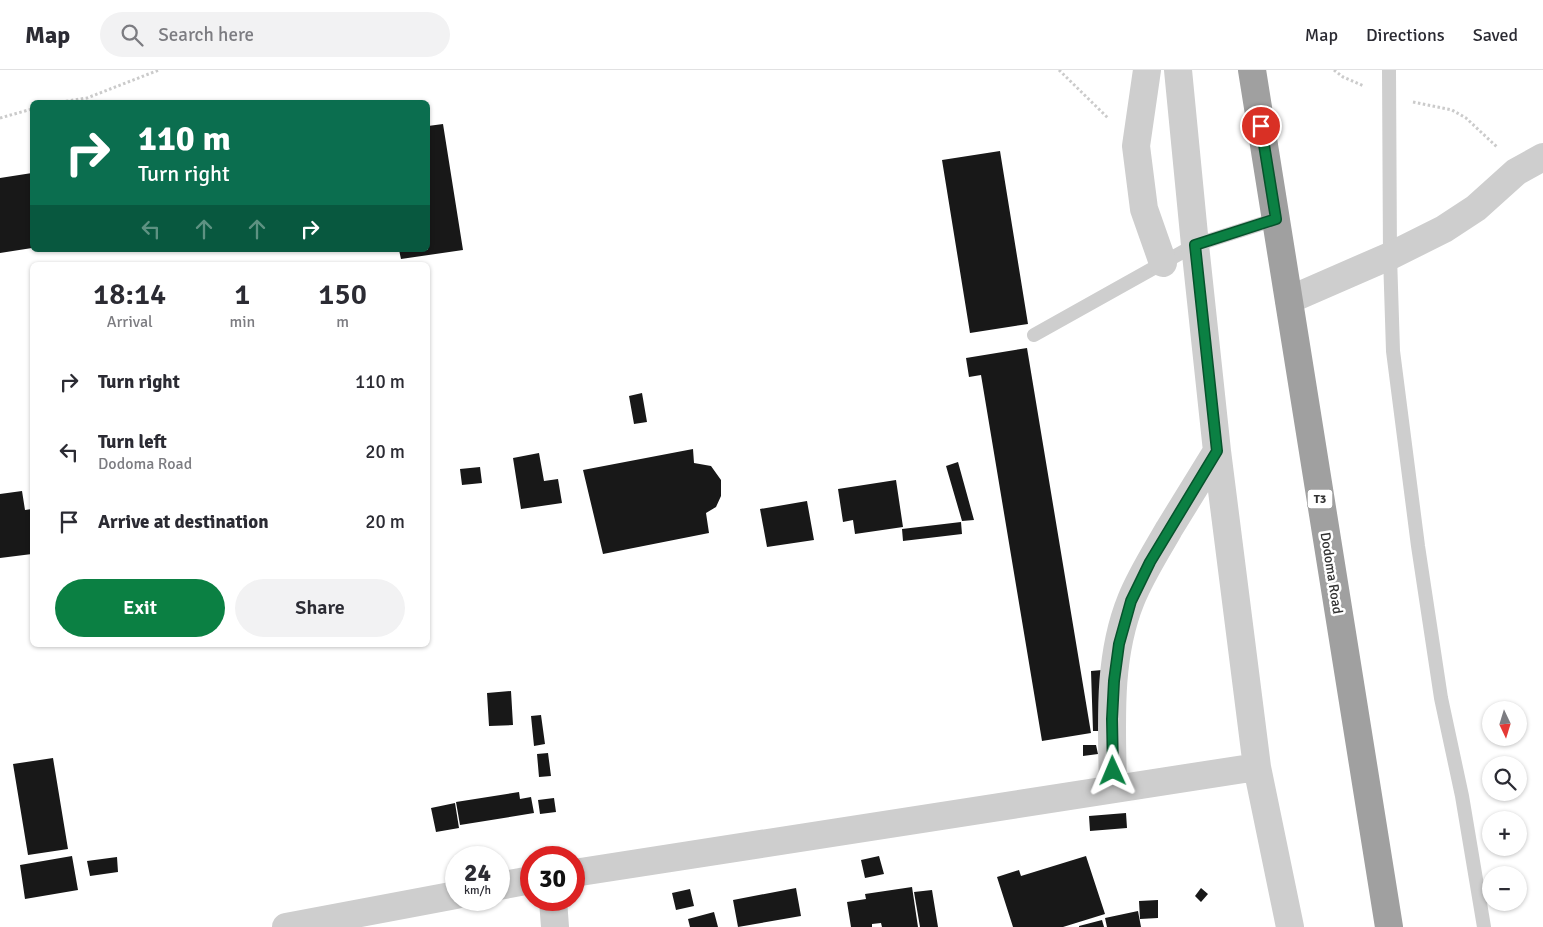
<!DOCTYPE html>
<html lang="en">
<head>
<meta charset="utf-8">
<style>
  :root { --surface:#fff; --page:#f2f2f3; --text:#2b2b33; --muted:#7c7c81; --line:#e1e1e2; --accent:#0b8043 }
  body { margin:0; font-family:Signika,sans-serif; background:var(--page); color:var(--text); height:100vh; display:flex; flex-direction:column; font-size:19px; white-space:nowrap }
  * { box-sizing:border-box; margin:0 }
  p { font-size:16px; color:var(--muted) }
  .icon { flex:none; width:28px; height:28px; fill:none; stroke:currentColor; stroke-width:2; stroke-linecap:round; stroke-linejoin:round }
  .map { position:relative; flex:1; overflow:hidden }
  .details { position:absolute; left:30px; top:192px; width:400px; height:385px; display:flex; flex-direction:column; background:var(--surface); border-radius:8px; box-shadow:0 1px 4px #0004 }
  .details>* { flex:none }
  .banner { position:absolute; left:30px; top:30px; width:400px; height:152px; border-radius:8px; box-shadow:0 1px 4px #0004; background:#0b6e4f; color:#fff; overflow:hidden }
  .needle { width:32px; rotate:176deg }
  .buttons { position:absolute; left:1482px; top:631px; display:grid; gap:10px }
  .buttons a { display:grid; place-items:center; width:45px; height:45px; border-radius:50%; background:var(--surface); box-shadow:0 1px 4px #0004; font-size:25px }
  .speed { position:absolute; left:445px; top:776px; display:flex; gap:10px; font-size:25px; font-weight:700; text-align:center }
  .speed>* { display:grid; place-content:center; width:65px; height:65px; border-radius:50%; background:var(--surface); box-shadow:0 1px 4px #0004; line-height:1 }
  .speed small { font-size:12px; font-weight:400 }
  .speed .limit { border:8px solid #d22; background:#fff; color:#111 }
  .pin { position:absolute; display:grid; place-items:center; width:42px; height:42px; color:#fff; margin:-21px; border:2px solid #fff; border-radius:50%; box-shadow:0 1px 5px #0007 }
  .me { position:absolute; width:55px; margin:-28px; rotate:359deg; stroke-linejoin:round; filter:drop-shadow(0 0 4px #0008) }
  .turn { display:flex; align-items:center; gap:18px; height:105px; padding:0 25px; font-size:22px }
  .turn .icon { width:65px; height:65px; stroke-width:2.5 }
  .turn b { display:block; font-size:35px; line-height:42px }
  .lanes { display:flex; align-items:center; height:48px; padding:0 25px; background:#0003; justify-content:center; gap:25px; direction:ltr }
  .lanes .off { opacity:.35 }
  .eta { display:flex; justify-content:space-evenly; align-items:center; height:85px; text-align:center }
  .eta b { font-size:30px; font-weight:600; line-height:35px }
  .primary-button { display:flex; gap:10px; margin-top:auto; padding:10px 25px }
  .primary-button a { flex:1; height:58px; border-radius:30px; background:var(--accent); color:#fff; font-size:20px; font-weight:600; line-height:58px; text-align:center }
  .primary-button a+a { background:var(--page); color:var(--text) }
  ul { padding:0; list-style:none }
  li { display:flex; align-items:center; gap:15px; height:70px; padding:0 25px }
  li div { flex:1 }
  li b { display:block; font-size:19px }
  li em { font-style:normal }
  header { display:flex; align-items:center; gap:30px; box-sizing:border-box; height:70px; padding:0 25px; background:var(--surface); border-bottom:1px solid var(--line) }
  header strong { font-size:24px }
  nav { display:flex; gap:28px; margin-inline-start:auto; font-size:18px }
  .search { width:350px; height:45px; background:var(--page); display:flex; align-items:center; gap:12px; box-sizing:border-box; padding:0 18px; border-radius:28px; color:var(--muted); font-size:19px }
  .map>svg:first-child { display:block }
</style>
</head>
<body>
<header>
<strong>Map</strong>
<div class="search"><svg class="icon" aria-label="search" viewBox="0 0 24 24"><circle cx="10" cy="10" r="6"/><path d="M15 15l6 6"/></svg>Search here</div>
<nav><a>Map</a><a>Directions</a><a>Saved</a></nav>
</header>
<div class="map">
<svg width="1543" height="857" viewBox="0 0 1543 857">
  <rect width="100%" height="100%" fill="#fff"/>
  <path fill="#181818" d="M 443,54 L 463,180 L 401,189 L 399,180 L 428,180 L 428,56 Z
    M 1000,81 L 1028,254 L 970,263 L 942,90 Z
    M 32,103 L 32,178 L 0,183 L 0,108 Z
    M 1027,278 L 1091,663 L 1042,671 L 981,305 L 969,307 L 966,288 Z
    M 642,323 L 647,352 L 634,354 L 629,326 Z
    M 693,379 L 694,393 L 711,396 L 721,410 L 721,426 L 716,437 L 706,443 L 709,463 L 603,484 L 583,400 Z
    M 539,383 L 544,411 L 558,409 L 562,433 L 521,439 L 513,388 Z
    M 958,392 L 974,450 L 962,451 L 946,396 Z
    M 480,397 L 482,413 L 462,415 L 460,399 Z
    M 896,410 L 903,457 L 855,464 L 853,450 L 843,452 L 838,419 Z
    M 22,421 L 25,440 L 32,439 L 32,484 L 0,488 L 0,424 Z
    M 807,431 L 814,470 L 767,477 L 760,439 Z
    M 961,452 L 962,464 L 903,471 L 902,459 Z
    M 1102,600 L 1105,661 L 1093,661 L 1091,601 Z
    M 511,621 L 513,655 L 489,656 L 487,623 Z
    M 541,645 L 545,674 L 534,676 L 531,646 Z
    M 1083,675 L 1096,675 L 1098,684 L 1083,686 Z
    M 548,683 L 551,706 L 539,707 L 537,684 Z
    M 53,688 L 68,779 L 28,785 L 13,694 Z
    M 519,722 L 520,729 L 531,727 L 534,743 L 460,755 L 456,732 Z
    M 554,728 L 556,742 L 540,744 L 538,730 Z
    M 455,733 L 459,758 L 436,762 L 431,738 Z
    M 1126,743 L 1127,758 L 1090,761 L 1089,746 Z
    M 72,786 L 78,820 L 25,829 L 20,795 Z
    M 879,786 L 884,804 L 865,808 L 861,790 Z
    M 1086,786 L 1105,844 L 1063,857 L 1013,857 L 997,807 L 1019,800 L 1021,806 Z
    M 117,787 L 118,802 L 90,806 L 87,791 Z
    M 912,817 L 918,857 L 882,857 L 881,853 L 872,854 L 872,857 L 851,857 L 847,832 L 866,829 L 865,824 Z
    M 796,818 L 801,846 L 738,857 L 733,830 Z
    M 1201,818 L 1208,824 L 1201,832 L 1195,826 Z
    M 690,819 L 694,836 L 676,840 L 672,823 Z
    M 932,820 L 938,857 L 920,857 L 914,822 Z
    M 1158,830 L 1158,848 L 1140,849 L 1139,831 Z
    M 1138,841 L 1141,857 L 1107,857 L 1105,848 Z
    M 714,842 L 718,857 L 690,857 L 688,849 Z
    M 1102,850 L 1104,857 L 1079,857 L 1079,856 Z"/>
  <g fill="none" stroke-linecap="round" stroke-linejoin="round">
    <path stroke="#cbcbcb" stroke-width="3" stroke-dasharray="2.5 2.5" stroke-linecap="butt" d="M 1059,0 L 1109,49
      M 1334,0 L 1343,7 L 1364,16
      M 61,32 L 87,28 L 159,0
      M 1413,32 L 1452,40 L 1466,48 L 1497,77
      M 0,48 L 32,39"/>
    <path stroke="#cecece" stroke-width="14" d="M 1389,0 L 1390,186 L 1393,281 L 1418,476 L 1441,628 L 1462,726 L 1484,857
      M 1034,265 L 1195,175 L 1276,149"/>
    <path stroke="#cecece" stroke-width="28" d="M 1147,0 L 1136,76 L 1144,139 L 1163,193
      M 1178,0 L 1195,175 L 1217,381 L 1257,697 L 1290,857
      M 1289,230 L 1390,186 L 1444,159 L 1476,138 L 1516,102 L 1543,87
      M 1113,719 C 1112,657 1107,589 1131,530 C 1141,505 1156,482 1169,459 C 1185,433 1201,407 1217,381
      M 574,803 L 1257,697
      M 499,816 L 531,810
      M 553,830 L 555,857
      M 286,857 L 456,825"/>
    <path stroke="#a0a0a0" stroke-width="28" d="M 1252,0 L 1389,857"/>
  </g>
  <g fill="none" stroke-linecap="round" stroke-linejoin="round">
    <defs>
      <path id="route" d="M 1113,701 L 1112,649 L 1114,611 L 1119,574 L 1131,531 L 1150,492 L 1217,381 L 1195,175 L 1276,149 L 1261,56"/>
    </defs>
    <use href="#route" stroke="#07532c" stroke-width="12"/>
    <use href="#route" stroke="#0b8043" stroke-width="9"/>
  </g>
  <g text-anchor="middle" stroke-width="5" stroke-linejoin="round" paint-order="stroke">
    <rect fill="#fff" stroke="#6f6f6f" stroke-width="1" x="1307.5" y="419.5" width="25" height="19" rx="4"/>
    <g font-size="12" font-weight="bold" fill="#313131">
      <text x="1320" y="433">T3</text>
    </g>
    <g font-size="14" fill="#313131" stroke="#fff">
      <text transform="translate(1332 503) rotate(81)" y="5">Dodoma Road</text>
    </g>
  </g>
</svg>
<div class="buttons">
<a><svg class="needle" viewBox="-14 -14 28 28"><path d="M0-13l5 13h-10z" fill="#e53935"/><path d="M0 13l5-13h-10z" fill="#7c7c81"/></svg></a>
<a><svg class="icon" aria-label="search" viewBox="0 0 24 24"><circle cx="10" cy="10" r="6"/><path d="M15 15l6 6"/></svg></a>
<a>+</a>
<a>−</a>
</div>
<div class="speed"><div>24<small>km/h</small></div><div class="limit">30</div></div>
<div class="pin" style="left:1261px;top:56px;background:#d93025"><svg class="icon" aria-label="arrive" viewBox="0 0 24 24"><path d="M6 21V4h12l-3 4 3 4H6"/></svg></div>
<svg class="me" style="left:1113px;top:701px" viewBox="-20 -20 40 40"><path d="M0-17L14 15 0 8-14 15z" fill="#0b8043" stroke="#fff" stroke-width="4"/></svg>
<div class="banner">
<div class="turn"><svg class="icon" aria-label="right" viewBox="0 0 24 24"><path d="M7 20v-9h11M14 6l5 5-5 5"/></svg><div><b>110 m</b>Turn right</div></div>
<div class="lanes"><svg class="icon off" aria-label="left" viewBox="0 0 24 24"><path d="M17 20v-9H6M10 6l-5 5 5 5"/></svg><svg class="icon off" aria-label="ahead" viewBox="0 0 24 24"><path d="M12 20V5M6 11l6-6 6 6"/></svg><svg class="icon off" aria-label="ahead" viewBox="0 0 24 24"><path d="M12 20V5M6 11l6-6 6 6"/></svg><svg class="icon" aria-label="right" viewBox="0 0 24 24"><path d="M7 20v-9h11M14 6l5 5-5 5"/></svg></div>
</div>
<section class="details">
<div class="eta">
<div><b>18:14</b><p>Arrival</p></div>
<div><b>1</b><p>min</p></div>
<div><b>150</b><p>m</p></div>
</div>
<ul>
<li><svg class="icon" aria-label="right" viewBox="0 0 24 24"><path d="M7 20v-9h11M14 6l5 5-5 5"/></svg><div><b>Turn right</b></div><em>110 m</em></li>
<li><svg class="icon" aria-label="left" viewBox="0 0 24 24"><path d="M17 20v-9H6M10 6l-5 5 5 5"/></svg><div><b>Turn left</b><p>Dodoma Road</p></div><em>20 m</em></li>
<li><svg class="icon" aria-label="arrive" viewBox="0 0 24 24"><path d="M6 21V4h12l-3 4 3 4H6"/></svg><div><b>Arrive at destination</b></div><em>20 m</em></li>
</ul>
<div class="primary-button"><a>Exit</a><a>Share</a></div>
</section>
</div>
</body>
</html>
